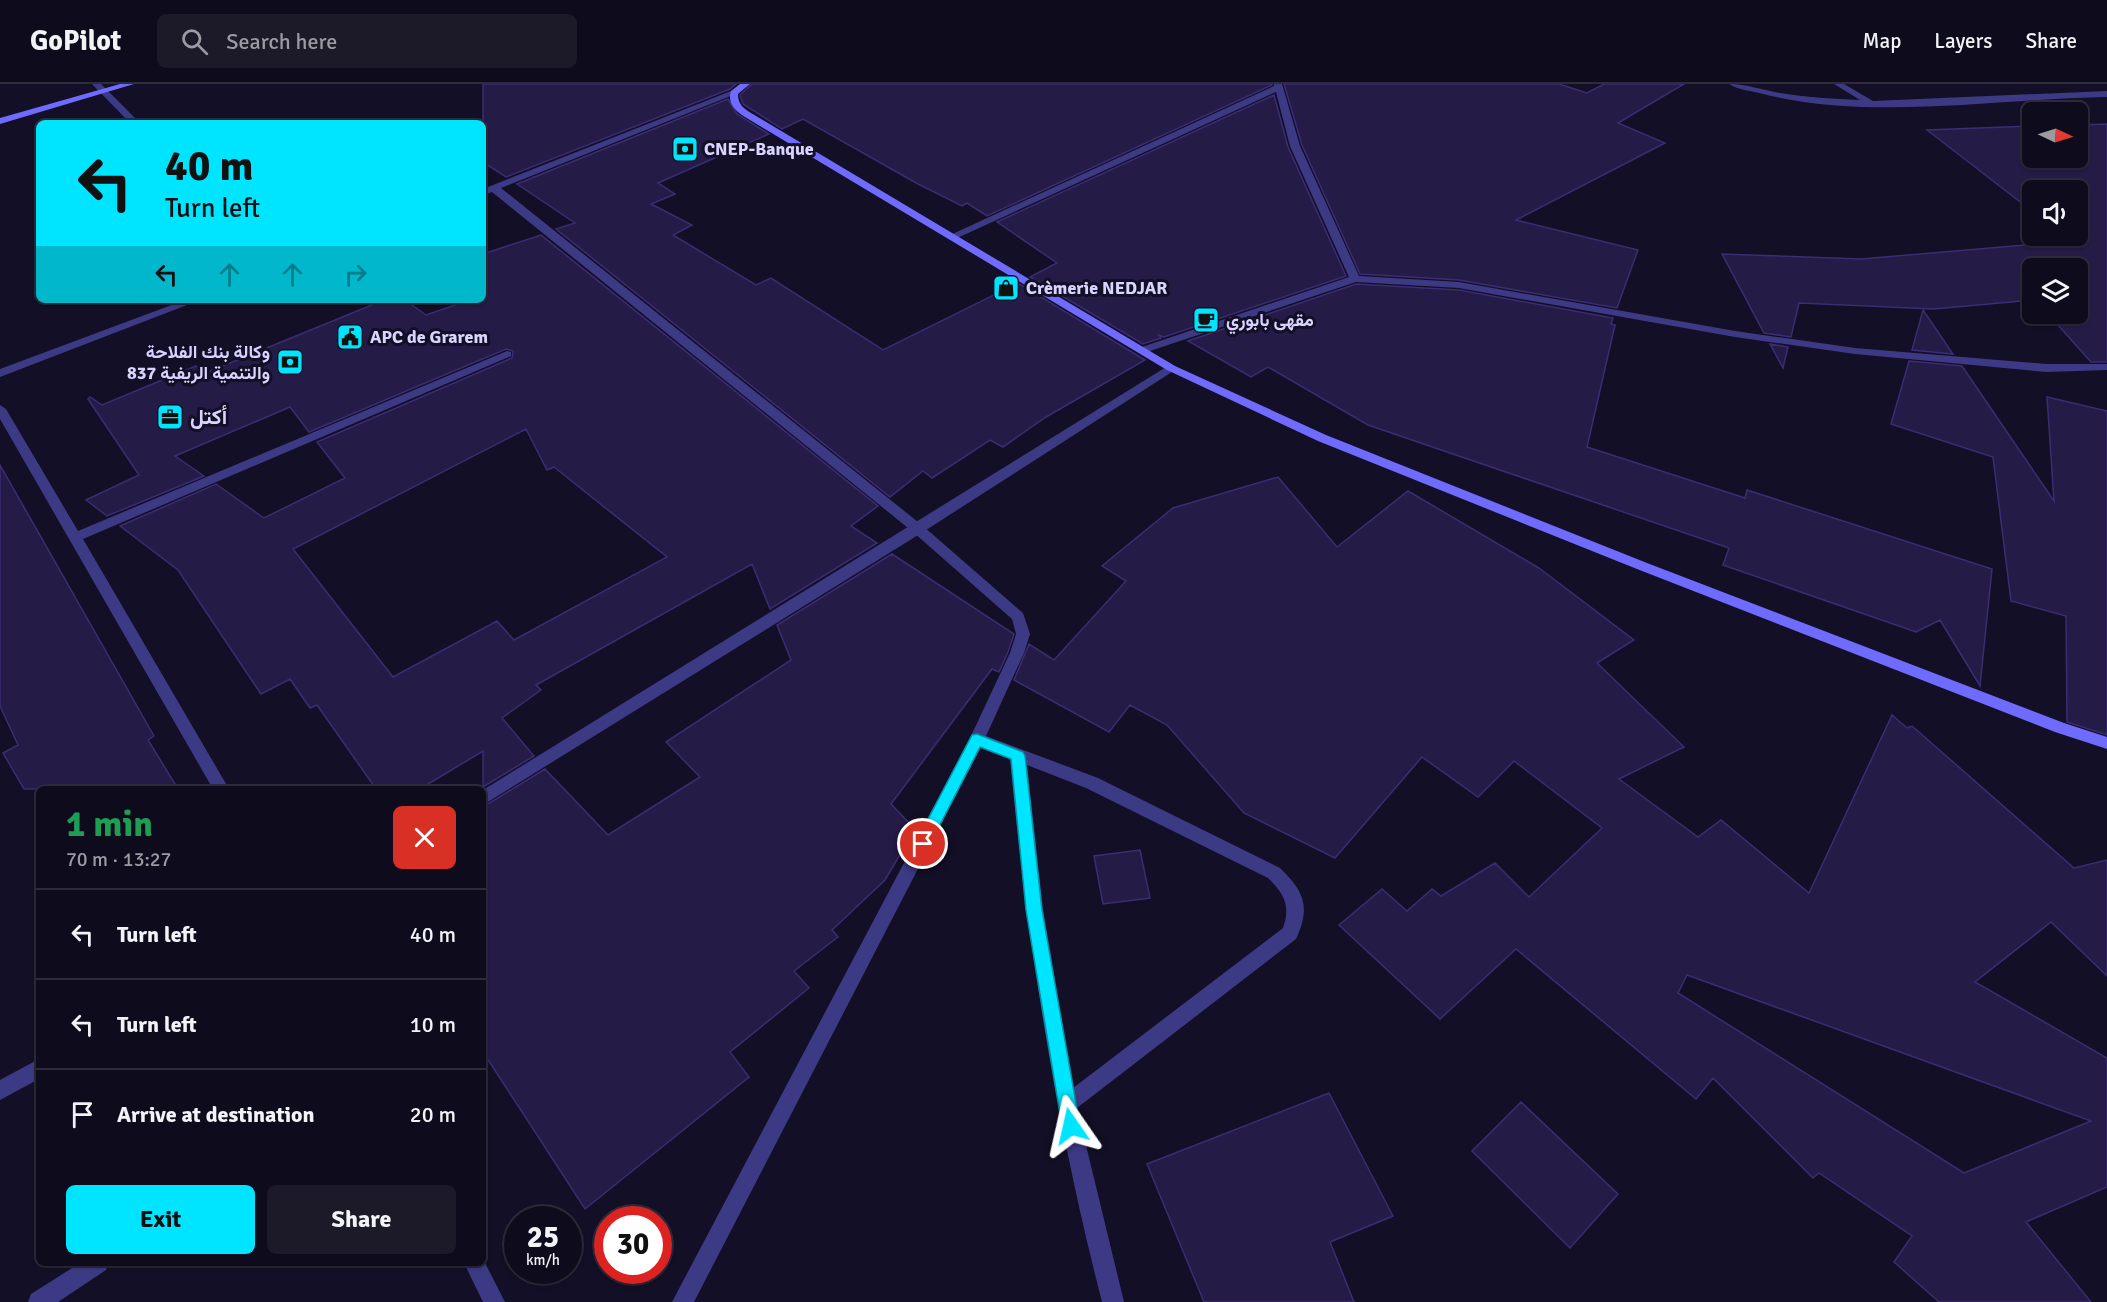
<!DOCTYPE html>
<html lang="en">
<head>
<meta charset="utf-8">
<style>
  :root { --surface:#0e0b1c; --page:#1c1929; --text:#f1f3f6; --muted:#9b9ba3; --line:#2e2b3b; --accent:#00e5ff }
  body { margin:0; font-family:Signika,Vazirmatn,sans-serif; background:var(--page); color:var(--text); height:100vh; display:flex; flex-direction:column; font-size:22px; white-space:nowrap }
  * { box-sizing:border-box; margin:0 }
  p { font-size:20px; color:var(--muted) }
  .icon { flex:none; width:33px; height:33px; fill:none; stroke:currentColor; stroke-width:2; stroke-linecap:round; stroke-linejoin:round }
  .map { position:relative; flex:1; overflow:hidden }
  .panel { position:absolute; left:36px; top:702px; width:450px; height:480px; display:flex; flex-direction:column; background:var(--surface); border-radius:9px; box-shadow:0 2px 4px #0004,0 0 0 2px var(--line) }
  .panel>* { flex:none }
  .top-card { position:absolute; left:36px; top:36px; width:450px; height:183px; border-radius:9px; box-shadow:0 2px 4px #0004,0 0 0 2px var(--line); background:#00e5ff; color:#111; overflow:hidden }
  .needle { width:39px; rotate:94deg }
  .fabs { position:absolute; left:2022px; top:18px; display:grid; gap:12px }
  .fabs a { display:grid; place-items:center; width:66px; height:66px; border-radius:9px; background:var(--surface); box-shadow:0 2px 4px #0004,0 0 0 2px var(--line); font-size:30px }
  .speed { position:absolute; left:504px; top:1122px; display:flex; gap:12px; font-size:30px; font-weight:700; text-align:center }
  .speed>* { display:grid; place-content:center; width:78px; height:78px; border-radius:50%; background:var(--surface); box-shadow:0 2px 4px #0004,0 0 0 2px var(--line); line-height:1 }
  .speed small { font-size:15px; font-weight:400 }
  .speed .limit { border:9px solid #d22; background:#fff; color:#111 }
  .pin { position:absolute; display:grid; place-items:center; width:51px; height:51px; color:#fff; margin:-26px; border:3px solid #fff; border-radius:50%; box-shadow:0 2px 6px #0007 }
  .me { position:absolute; width:66px; margin:-33px; rotate:349deg; stroke-linejoin:round; filter:drop-shadow(0 0 4px #0008) }
  .turn { display:flex; align-items:center; gap:21px; height:126px; padding:0 30px; font-size:27px }
  .turn .icon { width:78px; height:78px; stroke-width:2.5 }
  .turn b { display:block; font-size:42px; line-height:51px }
  .lanes { display:flex; align-items:center; height:57px; padding:0 30px; background:#0003; justify-content:center; gap:30px; direction:ltr }
  .lanes .off { opacity:.35 }
  .round { display:grid; place-items:center; flex:none; width:63px; height:63px; border-radius:9px; background:var(--page) }
  .overview { display:flex; align-items:center; justify-content:space-between; height:102px; padding:0 30px }
  h1 { font-size:36px; font-weight:700; line-height:45px; color:#1e9e55 }
  .button { display:flex; gap:12px; margin-top:auto; padding:12px 30px }
  .button a { flex:1; height:69px; border-radius:9px; background:var(--accent); color:#111; font-size:24px; font-weight:700; line-height:69px; text-align:center }
  .button a+a { background:var(--page); color:var(--text) }
  ul { padding:0; list-style:none }
  li { display:flex; align-items:center; gap:18px; height:90px; padding:0 30px; border-top:2px solid var(--line) }
  li div { flex:1 }
  li b { display:block; font-size:22px }
  li em { font-style:normal }
  header { display:flex; align-items:center; gap:36px; box-sizing:border-box; height:84px; padding:0 30px; background:var(--surface); border-bottom:2px solid var(--line) }
  header strong { font-size:28px }
  nav { display:flex; gap:33px; margin-inline-start:auto; font-size:21px }
  .search { width:420px; height:54px; background:var(--page); display:flex; align-items:center; gap:15px; box-sizing:border-box; padding:0 21px; border-radius:9px; color:var(--muted); font-size:22px }
  .map>svg:first-child { display:block }
</style>
</head>
<body>
<header>
<strong>GoPilot</strong>
<div class="search"><svg class="icon" aria-label="search" viewBox="0 0 24 24"><circle cx="10" cy="10" r="6"/><path d="M15 15l6 6"/></svg>Search here</div>
<nav><a>Map</a><a>Layers</a><a>Share</a></nav>
</header>
<div class="map">
<svg width="2107" height="1218" viewBox="0 0 2107 1218">
  <rect width="100%" height="100%" fill="#130f26"/>
  <path fill="#241b47" stroke="#3b2d73" stroke-width="1.5" fill-rule="evenodd" d="M 483,0 L 736,0 L 730,5 L 506,93 L 483,78 Z
    M 752,0 L 1272,0 L 1272,1 L 987,132 L 967,119 L 962,122 L 918,100 L 803,35 L 782,45 L 743,20 L 740,11 Z
    M 1284,0 L 1559,0 L 1587,9 L 1604,0 L 1684,0 L 1618,39 L 1665,59 L 1516,136 L 1638,166 L 1617,224 L 1459,196 L 1360,190 L 1302,61 Z
    M 1274,11 L 1288,63 L 1346,192 L 1164,253 L 1159,251 L 1161,254 L 1143,260 L 1030,193 L 1057,179 L 997,138 Z
    M 728,15 L 737,30 L 769,50 L 658,99 L 675,110 L 651,120 L 692,141 L 673,151 L 756,201 L 771,194 L 883,266 L 1018,199 L 1145,276 L 1046,333 L 1003,363 L 990,356 L 932,394 L 923,387 L 890,413 L 556,145 L 575,139 L 517,100 Z
    M 2107,40 L 2107,278 L 2091,278 L 2048,230 L 2078,230 L 2078,184 L 2032,184 L 2032,216 L 1934,225 L 1799,219 L 1791,253 L 1764,249 L 1722,170 L 1861,175 L 2072,157 L 2065,152 L 2078,152 L 2078,106 L 2032,106 L 2032,127 L 1927,46 L 2032,42 L 2032,74 L 2078,74 L 2078,41 Z
    M 541,151 L 878,422 L 851,442 L 877,459 L 770,525 L 752,480 L 536,601 L 541,606 L 502,634 L 534,672 L 483,703 L 483,667 L 420,705 L 376,705 L 317,621 L 310,624 L 290,595 L 261,610 L 178,486 L 120,442 L 216,400 L 264,434 L 345,394 L 317,358 L 512,274 L 513,267 L 506,265 L 309,348 L 290,323 L 175,372 L 204,392 L 107,432 L 86,416 L 139,391 L 88,315 L 90,313 L 102,321 L 196,282 L 203,290 L 384,216 L 405,216 L 426,231 L 470,216 L 483,216 L 483,170 ZM 526,345 L 547,386 L 554,383 L 667,473 L 514,556 L 497,537 L 393,593 L 293,465 Z
    M 1356,200 L 1459,206 L 1613,234 L 1611,240 L 1615,241 L 1587,363 L 1745,414 L 1747,406 L 1992,485 L 1980,602 L 1940,536 L 1916,548 L 1723,481 L 1729,464 L 1368,341 L 1268,283 L 1251,293 L 1188,257 Z
    M 1923,226 L 1953,270 L 1912,266 Z
    M 1770,260 L 1788,263 L 1783,284 Z
    M 1909,277 L 1962,282 L 2054,417 L 2047,313 L 2107,327 L 2107,651 L 2067,638 L 2066,532 L 2011,517 L 1993,373 L 1891,340 Z
    M 0,381 L 154,652 L 148,656 L 178,705 L 24,705 L 3,669 L 18,661 L 0,622 Z
    M 1278,393 L 1337,463 L 1408,407 L 1539,484 L 1634,556 L 1597,579 L 1684,663 L 1619,695 L 1698,753 L 1721,736 L 1809,809 L 1892,631 L 1907,644 L 1912,642 L 2074,784 L 2107,776 L 2107,892 L 2051,838 L 1975,898 L 2107,974 L 2107,1103 L 2026,1138 L 2091,1218 L 1939,1218 L 1894,1178 L 1912,1152 L 1819,1089 L 1813,1094 L 1713,994 L 1696,1015 L 1516,865 L 1440,935 L 1339,841 L 1382,805 L 1407,827 L 1432,805 L 1441,812 L 1495,779 L 1529,813 L 1602,744 L 1514,677 L 1478,713 L 1422,673 L 1335,774 L 1244,729 L 1167,641 L 1130,621 L 1109,648 L 1014,596 L 1029,560 L 1054,576 L 1126,497 L 1102,482 L 1173,424 ZM 1687,891 L 2091,1037 L 1964,1089 L 1678,909 Z
    M 892,470 L 1014,550 L 1008,568 L 999,588 L 992,585 L 891,720 L 915,745 L 885,796 L 832,846 L 838,853 L 794,887 L 809,904 L 730,968 L 749,993 L 585,1125 L 483,968 L 483,723 L 545,685 L 608,751 L 700,693 L 666,658 L 791,576 L 777,541 Z
    M 1140,766 L 1150,814 L 1103,820 L 1094,772 Z
    M 1329,1009 L 1393,1132 L 1330,1158 L 1354,1218 L 1204,1218 L 1147,1080 Z
    M 1521,1018 L 1618,1110 L 1570,1164 L 1472,1067 Z"/>
  <g fill="none" stroke-linecap="round" stroke-linejoin="round">
    <path fill="#3d3a85" fill-rule="evenodd" d="M 92,0 L 101,0 L 140,39 L 130,39 Z
      M 1274,0 L 1282,0 L 1300,62 L 1359,192 L 1459,198 L 1735,247 L 1855,264 L 2046,280 L 2107,280 L 2107,286 L 2046,288 L 1855,270 L 1735,253 L 1459,204 L 1356,198 L 1147,268 L 1139,268 L 1139,264 L 1349,193 L 1290,62 L 1276,8 L 955,155 L 946,153 L 1274,2 Z
      M 1729,0 C 1747,0 1762,6 1780,9 C 1806,13 1833,15 1860,16 L 1834,0 L 1844,0 L 1873,17 L 2107,7 L 2107,13 C 1996,15 1872,37 1763,10 C 1753,7 1738,6 1729,0 Z
      M 731,7 L 738,9 L 501,104 L 923,442 L 1023,529 L 1030,550 L 1024,569 L 986,652 L 1098,694 L 1280,784 C 1304,807 1311,823 1296,855 L 1077,1024 L 1124,1218 L 1102,1218 C 1056,1039 1027,859 1010,674 L 981,663 L 694,1218 L 672,1218 L 970,654 L 1010,569 L 1016,550 L 1012,535 L 913,448 L 492,108 L 483,111 L 483,105 ZM 1027,681 L 1086,704 L 1268,794 C 1284,810 1291,821 1283,844 L 1073,1004 L 1043,826 Z
      M 185,216 L 200,216 L 0,293 L 0,285 Z
      M 507,267 L 511,268 L 511,272 L 83,455 L 229,705 L 213,705 L 0,335 L 0,321 L 6,325 L 78,447 Z
      M 483,1175 L 505,1218 L 483,1218 L 464,1179 L 483,1179 Z
      M 80,1179 L 109,1179 L 106,1186 L 58,1218 L 28,1218 L 31,1210 Z"/>
    <path fill="#3d3a85" fill-rule="evenodd" d="M 1171,280 L 1177,284 L 1175,286 L 923,448 L 483,721 L 483,706 Z
      M 39,975 L 39,995 L 0,1016 L 0,996 Z"/>
    <path fill="#6f6bff" fill-rule="evenodd" d="M 120,0 L 134,0 L 0,40 L 0,34 Z
      M 740,0 L 750,0 L 738,10 C 738,20 743,24 751,29 L 1175,282 L 1326,351 L 1647,479 L 2064,639 L 2107,653 L 2107,665 L 2055,648 L 1637,485 L 1318,357 L 1167,286 L 745,33 C 735,27 727,19 731,7 Z"/>
  </g>
  <path fill="#00e5ff" stroke="#0095a6" stroke-width="1.5" d="M 977,650 L 1023,668 L 1025,672 L 1042,826 L 1080,1042 L 1078,1048 L 1071,1051 L 1065,1048 L 1062,1042 L 1026,826 L 1011,675 L 980,663 L 928,764 L 923,766 L 917,764 L 915,760 L 972,651 Z"/>
  <defs>
    <symbol id="bank-square" viewBox="-11 -11 22 22"><rect x="-9" y="-9" width="18" height="18" rx="4" fill="#00e5ff" stroke="#130f26"/><path d="M-6-4H6V4H-6ZM0-2.3a2.3 2.3 0 1 0 0 4.6a2.3 2.3 0 1 0 0-4.6Z" fill="#111"/></symbol>
    <symbol id="shop-square" viewBox="-11 -11 22 22"><rect x="-9" y="-9" width="18" height="18" rx="4" fill="#00e5ff" stroke="#130f26"/><path d="M-5-2.5h2.3a2.7 3.5 0 0 1 5.4 0H5L5.5 6h-11ZM-1.5-2.5h3a1.5 2.3 0 0 0-3 0Z" fill="#111"/></symbol>
    <symbol id="cafe-square" viewBox="-11 -11 22 22"><rect x="-9" y="-9" width="18" height="18" rx="4" fill="#00e5ff" stroke="#130f26"/><path d="M-5.5-4.5H6V0H3Q3 3.5 0 3.5H-2.5Q-5.5 3.5-5.5 0ZM3-3.2v2h1.7v-2ZM-6 4.5H4V6H-6Z" fill="#111"/></symbol>
    <symbol id="civic-square" viewBox="-11 -11 22 22"><rect x="-9" y="-9" width="18" height="18" rx="4" fill="#00e5ff" stroke="#130f26"/><path d="M-.6-6.5H3V-4.5H.6V-3L4-1V1h2V6H-6V1h2V-1L-.6-3ZM-1.2 2.5V6h2.4V2.5Z" fill="#111"/></symbol>
    <symbol id="office-square" viewBox="-11 -11 22 22"><rect x="-9" y="-9" width="18" height="18" rx="4" fill="#00e5ff" stroke="#130f26"/><path d="M-6-3h4V-5.5h4V-3h4V5H-6ZM-1-4.5V-3h2v-1.5ZM-6 0V1H6V0Z" fill="#111"/></symbol>
  </defs>
  <g fill-rule="evenodd">
    <use href="#bank-square" x="670" y="50" width="30" height="30"/>
    <use href="#shop-square" x="991" y="189" width="30" height="30"/>
    <use href="#cafe-square" x="1191" y="221" width="30" height="30"/>
    <use href="#civic-square" x="335" y="238" width="30" height="30"/>
    <use href="#bank-square" x="275" y="263" width="30" height="30"/>
    <use href="#office-square" x="155" y="318" width="30" height="30"/>
  </g>
  <g text-anchor="middle" stroke-width="6" stroke-linejoin="round" paint-order="stroke">
    <g font-size="18" font-weight="bold" fill="#d9d4ff" stroke="#130f26" text-anchor="start">
      <text x="704" y="71">CNEP-Banque</text>
      <text x="1026" y="210">Crèmerie NEDJAR</text>
      <text x="1226" y="242">مقهى بابوري</text>
      <text x="370" y="259">APC de Grarem</text>
      <text x="270" y="274" text-anchor="end">وكالة بنك الفلاحة<tspan x="270" dy="21">والتنمية الريفية 837</tspan></text>
    </g>
    <g font-size="21" font-weight="bold" fill="#d9d4ff" stroke="#130f26" text-anchor="start">
      <text x="190" y="340">أكتل</text>
    </g>
  </g>
</svg>
<div class="fabs">
<a><svg class="needle" viewBox="-14 -14 28 28"><path d="M0-13l5 13h-10z" fill="#e53935"/><path d="M0 13l5-13h-10z" fill="#9b9ba3"/></svg></a>
<a><svg class="icon" aria-label="sound" viewBox="0 0 24 24"><path d="M4 9h4l5-4v14l-5-4H4zM17 9q2 3 0 6"/></svg></a>
<a><svg class="icon" aria-label="layers" viewBox="0 0 24 24"><path d="M12 4l9 5-9 5-9-5zM3 14l9 5 9-5"/></svg></a>
</div>
<div class="speed"><div>25<small>km/h</small></div><div class="limit">30</div></div>
<div class="pin" style="left:923px;top:760px;background:#d93025"><svg class="icon" aria-label="arrive" viewBox="0 0 24 24"><path d="M6 21V4h12l-3 4 3 4H6"/></svg></div>
<svg class="me" style="left:1071px;top:1042px" viewBox="-20 -20 40 40"><path d="M0-17L14 15 0 8-14 15z" fill="#00e5ff" stroke="#fff" stroke-width="4"/></svg>
<div class="top-card">
<div class="turn"><svg class="icon" aria-label="left" viewBox="0 0 24 24"><path d="M17 20v-9H6M10 6l-5 5 5 5"/></svg><div><b>40 m</b>Turn left</div></div>
<div class="lanes"><svg class="icon" aria-label="left" viewBox="0 0 24 24"><path d="M17 20v-9H6M10 6l-5 5 5 5"/></svg><svg class="icon off" aria-label="ahead" viewBox="0 0 24 24"><path d="M12 20V5M6 11l6-6 6 6"/></svg><svg class="icon off" aria-label="ahead" viewBox="0 0 24 24"><path d="M12 20V5M6 11l6-6 6 6"/></svg><svg class="icon off" aria-label="right" viewBox="0 0 24 24"><path d="M7 20v-9h11M14 6l5 5-5 5"/></svg></div>
</div>
<section class="panel">
<div class="overview"><div><h1>1 min</h1><p>70 m · 13:27</p></div><a class="round" style="background:#d93025;color:#fff"><svg class="icon" aria-label="close" viewBox="0 0 24 24"><path d="M6 6l12 12M18 6L6 18"/></svg></a></div>
<ul>
<li><svg class="icon" aria-label="left" viewBox="0 0 24 24"><path d="M17 20v-9H6M10 6l-5 5 5 5"/></svg><div><b>Turn left</b></div><em>40 m</em></li>
<li><svg class="icon" aria-label="left" viewBox="0 0 24 24"><path d="M17 20v-9H6M10 6l-5 5 5 5"/></svg><div><b>Turn left</b></div><em>10 m</em></li>
<li><svg class="icon" aria-label="arrive" viewBox="0 0 24 24"><path d="M6 21V4h12l-3 4 3 4H6"/></svg><div><b>Arrive at destination</b></div><em>20 m</em></li>
</ul>
<div class="button"><a>Exit</a><a>Share</a></div>
</section>
</div>
</body>
</html>
